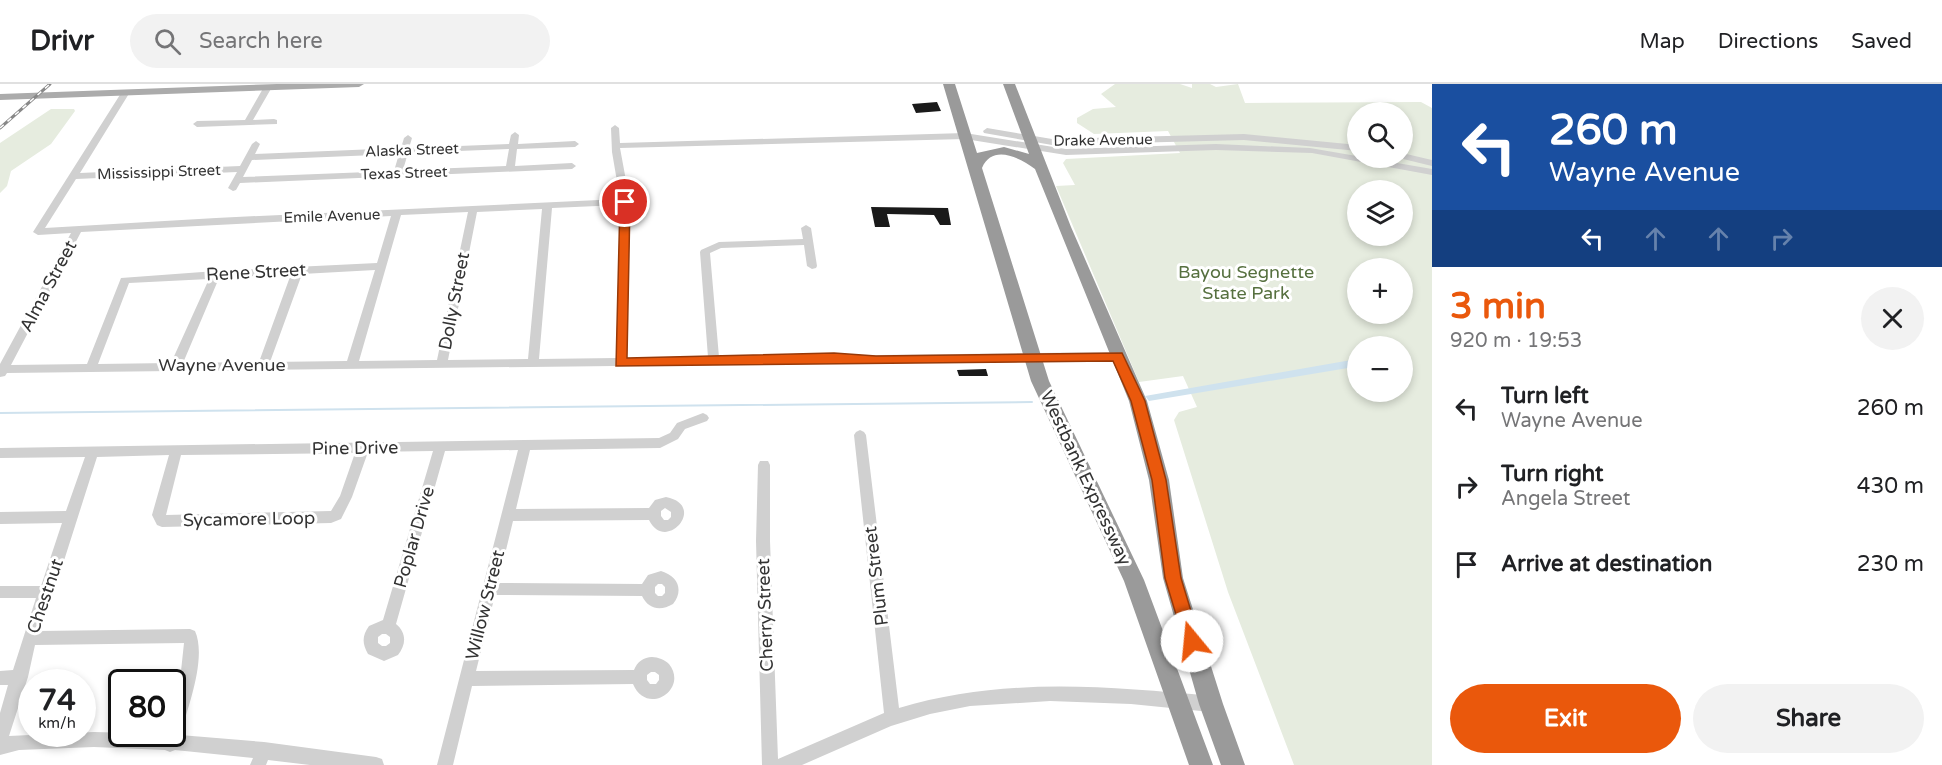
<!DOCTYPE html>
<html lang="en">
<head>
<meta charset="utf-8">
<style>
  :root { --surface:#fff; --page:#f2f2f2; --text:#202124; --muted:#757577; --line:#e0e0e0; --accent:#ea580c }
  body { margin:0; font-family:"Varela Round",sans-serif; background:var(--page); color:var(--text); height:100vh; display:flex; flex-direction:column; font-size:22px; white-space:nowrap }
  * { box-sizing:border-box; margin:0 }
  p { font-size:20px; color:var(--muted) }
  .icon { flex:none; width:33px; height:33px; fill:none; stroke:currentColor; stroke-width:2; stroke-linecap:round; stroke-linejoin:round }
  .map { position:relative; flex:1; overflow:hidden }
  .panel { display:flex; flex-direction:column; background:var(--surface); width:510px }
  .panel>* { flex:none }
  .top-card { background:#1a4fa0; color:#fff; overflow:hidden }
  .tools { position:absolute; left:1347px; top:18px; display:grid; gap:12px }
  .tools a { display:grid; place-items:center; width:66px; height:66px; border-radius:50%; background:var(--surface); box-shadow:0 3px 9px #0003; font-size:30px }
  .speed { position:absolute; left:18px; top:585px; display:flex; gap:12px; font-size:30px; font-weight:700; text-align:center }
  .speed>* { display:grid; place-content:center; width:78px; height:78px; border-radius:50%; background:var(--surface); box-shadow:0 3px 9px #0003; line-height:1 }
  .speed small { font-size:15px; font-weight:400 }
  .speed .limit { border:3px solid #111; border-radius:9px; background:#fff; color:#111 }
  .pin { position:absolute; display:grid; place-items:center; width:51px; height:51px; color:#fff; margin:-26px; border:3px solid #fff; border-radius:50%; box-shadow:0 2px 6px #0007 }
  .me { position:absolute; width:66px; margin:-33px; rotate:343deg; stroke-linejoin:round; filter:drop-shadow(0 0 4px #0008) }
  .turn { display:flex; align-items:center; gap:21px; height:126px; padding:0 18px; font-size:27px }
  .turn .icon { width:78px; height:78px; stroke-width:2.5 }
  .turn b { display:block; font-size:42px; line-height:51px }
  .lanes { display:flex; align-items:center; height:57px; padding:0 18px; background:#0003; justify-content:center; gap:30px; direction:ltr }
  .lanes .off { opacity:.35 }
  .round { display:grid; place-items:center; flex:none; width:63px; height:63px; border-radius:32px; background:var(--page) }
  .headline { display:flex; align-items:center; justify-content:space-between; height:102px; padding:0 18px }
  h1 { font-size:36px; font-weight:700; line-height:45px; color:var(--accent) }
  .primary-button { display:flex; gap:12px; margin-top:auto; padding:12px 18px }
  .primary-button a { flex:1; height:69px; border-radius:36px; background:var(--accent); color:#fff; font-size:24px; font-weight:700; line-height:69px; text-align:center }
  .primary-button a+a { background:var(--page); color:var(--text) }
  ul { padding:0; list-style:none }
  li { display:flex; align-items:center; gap:18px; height:78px; padding:0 18px }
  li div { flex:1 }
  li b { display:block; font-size:22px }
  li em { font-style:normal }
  header { display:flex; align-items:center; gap:36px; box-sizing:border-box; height:84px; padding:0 30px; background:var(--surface); border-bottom:2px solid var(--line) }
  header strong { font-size:28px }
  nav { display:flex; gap:33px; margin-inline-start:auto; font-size:21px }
  .search { width:420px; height:54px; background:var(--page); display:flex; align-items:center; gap:15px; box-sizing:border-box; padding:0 21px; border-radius:33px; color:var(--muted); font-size:22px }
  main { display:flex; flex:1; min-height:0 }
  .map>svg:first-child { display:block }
</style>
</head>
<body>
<header>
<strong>Drivr</strong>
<div class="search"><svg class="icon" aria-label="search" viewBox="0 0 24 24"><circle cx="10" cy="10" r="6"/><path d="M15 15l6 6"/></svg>Search here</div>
<nav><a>Map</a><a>Directions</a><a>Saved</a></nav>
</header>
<main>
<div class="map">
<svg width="1432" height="681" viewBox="0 0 1432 681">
  <rect width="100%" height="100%" fill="#fff"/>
  <path fill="#e6ecdf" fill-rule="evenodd" d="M 1115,0 L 1180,0 L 1192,4 L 1192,0 L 1210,0 L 1216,3 L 1238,0 L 1245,19 L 1421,18 L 1432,24 L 1432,681 L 1294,681 L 1228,508 L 1174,336 L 1179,328 L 1197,323 L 1183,292 L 1139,298 L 1056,102 L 1075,101 L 1063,79 L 1066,75 L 1180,69 L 1168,47 L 1094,50 L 1077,39 L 1077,34 L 1093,25 L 1116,23 L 1101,10 ZM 1358,28 L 1402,28 L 1402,74 L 1358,74 ZM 1358,106 L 1402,106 L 1402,152 L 1358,152 ZM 1358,184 L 1402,184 L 1402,230 L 1358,230 ZM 1358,262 L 1402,262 L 1402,308 L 1358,308 Z
    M 51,25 L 74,25 L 75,27 L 51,60 L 11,87 L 7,102 L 0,109 L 0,59 Z"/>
  <path fill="#cfe2ee" d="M 1357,275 L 1357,281 L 1354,283 L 1149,317 L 1145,312 Z"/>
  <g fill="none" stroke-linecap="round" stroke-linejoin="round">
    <path stroke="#cfe2ee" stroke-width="2" d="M 0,329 L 1032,318"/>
  </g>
  <path fill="#1a1a1a" d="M 937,18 L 941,27 L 916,29 L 912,20 Z
    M 871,123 L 948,124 L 951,141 L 940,141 L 934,131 L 887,130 L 890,143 L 875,143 Z
    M 986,285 L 988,292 L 959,292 L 957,286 Z"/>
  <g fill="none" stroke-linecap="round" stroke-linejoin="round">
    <path fill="#d0d0d0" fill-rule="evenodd" d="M 265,1 L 272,3 L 253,36 L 274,35 L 277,36 L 277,40 L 197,43 L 193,40 L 197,37 L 245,36 Z
      M 123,6 L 130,8 L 80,89 L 240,82 L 252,60 L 256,57 L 260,60 L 255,70 L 401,64 L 404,54 L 408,51 L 412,54 L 409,64 L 509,60 L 511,51 L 515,48 L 519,51 L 518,60 L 575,57 L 579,60 L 575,63 L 517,65 L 515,82 L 572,79 L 576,82 L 572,85 L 240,99 L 236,106 L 233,107 L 228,104 L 237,88 L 76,95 L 45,144 L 216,134 L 620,115 L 612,68 L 611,44 L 615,41 L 619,44 L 620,59 L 965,49 L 1066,65 L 1216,60 L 1310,64 L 1432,85 L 1432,91 L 1312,69 L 1216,66 L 1066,71 L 965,55 L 620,64 L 630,118 L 627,274 L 708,273 L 700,168 L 701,166 L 719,158 L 803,155 L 801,144 L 806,141 L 811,144 L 817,182 L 816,184 L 812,185 L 807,182 L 804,161 L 721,164 L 710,169 L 719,273 L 1118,268 L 1124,272 L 1118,276 L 7,289 L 5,292 L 0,293 L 0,280 L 71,149 L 38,151 L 33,148 ZM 509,65 L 506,82 L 403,86 L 408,69 ZM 399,70 L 394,87 L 243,93 L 252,76 ZM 620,121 L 616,274 L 539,275 L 552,124 ZM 542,125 L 528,275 L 448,276 L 477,128 ZM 468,128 L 437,276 L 359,277 L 401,131 ZM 391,132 L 377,179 L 216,187 L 121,194 L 87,280 L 11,281 L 81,148 ZM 375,186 L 347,277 L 270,278 L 302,190 ZM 291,190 L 259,278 L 183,279 L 219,194 ZM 209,195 L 171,279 L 98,280 L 129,199 Z
      M 987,44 L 1052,55 L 1244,50 L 1358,61 L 1358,67 L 1244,56 L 1052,61 L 984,49 L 983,47 Z
      M 1402,69 L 1432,76 L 1432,82 L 1399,74 L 1402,74 Z
      M 703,329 L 707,331 L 709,334 L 707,337 L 685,345 L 678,355 L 660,364 L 530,366 L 516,425 L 649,424 L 655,416 L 666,413 C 708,421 666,470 649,436 L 513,437 L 498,499 L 642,500 L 648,491 L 661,487 C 678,492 684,506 673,520 C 661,527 649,526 642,512 L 495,511 L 476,587 L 634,586 C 637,578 644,573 652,573 C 658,573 665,576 669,580 C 689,605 647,633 633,600 L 472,602 L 453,681 L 437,681 L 518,366 L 445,367 L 396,540 C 407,549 406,561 398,571 L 384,577 L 368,570 C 362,559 362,552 369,542 L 383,536 L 433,367 L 368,368 L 352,413 L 341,435 L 331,439 L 162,443 L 157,441 L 152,431 L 169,371 L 97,373 L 54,508 L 40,547 L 190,545 L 195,547 C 207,574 188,623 180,651 L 264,658 L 376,673 L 382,675 L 384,681 L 310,681 L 268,676 L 266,681 L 250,681 L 253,674 L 175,666 L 170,668 L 165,666 L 94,663 L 19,666 L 0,671 L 0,629 L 8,601 L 0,601 L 0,587 L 13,586 L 36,514 L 0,514 L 0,502 L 41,502 L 62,439 L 0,440 L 0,428 L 66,427 L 85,373 L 0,374 L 0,364 L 659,354 L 670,349 L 677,339 ZM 355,369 L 340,412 L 331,427 L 166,431 L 181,371 ZM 665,424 L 671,428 L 671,433 L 668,436 L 664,436 L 661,432 L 661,427 ZM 658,500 L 662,500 L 665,503 L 665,509 L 662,512 L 658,512 L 655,509 L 655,503 ZM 382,550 L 386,550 L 390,553 L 390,559 L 386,562 L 382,562 L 378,559 L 378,553 ZM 184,559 L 181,587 L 172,623 L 172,650 L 94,648 L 9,652 L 28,593 L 35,561 ZM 651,588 L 655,588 L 659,591 L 659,596 L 656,600 L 650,600 L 647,596 L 647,591 Z
      M 860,346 L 864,348 L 866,351 L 899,624 C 1003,593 1104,602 1211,612 L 1216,615 L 1219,620 L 1216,625 L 1211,628 L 1131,620 L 1050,617 L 970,622 L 930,630 L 891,642 L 802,681 L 762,681 L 756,457 L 758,381 L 760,377 L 768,377 L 770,381 L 770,457 L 778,675 L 884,629 L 854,351 L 856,348 Z"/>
    <path fill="#ababab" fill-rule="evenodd" d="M 277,0 L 364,0 L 359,3 L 0,16 L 0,10 Z"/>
    <path fill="#9a9a9a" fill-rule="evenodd" d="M 943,0 L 955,0 L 977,69 L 1004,63 L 1029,70 L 1003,0 L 1015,0 L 1071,143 L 1147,317 L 1169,396 L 1183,494 L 1223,620 L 1245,681 L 1221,681 L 1199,620 L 1163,494 L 1149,396 L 1129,317 L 1035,85 C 1019,73 992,60 982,84 L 1049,297 L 1144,496 L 1213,681 L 1189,681 L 1124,497 L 1031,297 Z"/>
    <defs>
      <path id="rail" d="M 0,44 L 50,0"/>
    </defs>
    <use href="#rail" stroke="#888" stroke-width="3"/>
    <use href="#rail" stroke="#fff" stroke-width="1.5" stroke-dasharray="5" stroke-linecap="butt"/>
  </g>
  <path fill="#ea580c" stroke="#983908" stroke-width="1.5" d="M 625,114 L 630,118 L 627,274 L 834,269 L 876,272 L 1122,269 L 1145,317 L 1166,396 L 1181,494 L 1200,557 L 1198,563 L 1192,565 L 1186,563 L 1184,557 L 1165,494 L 1152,396 L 1131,317 L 1113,277 L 616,282 L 620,118 Z"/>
  <g text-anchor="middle" stroke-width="6" stroke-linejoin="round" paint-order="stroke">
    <g font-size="15" fill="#333" stroke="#fff">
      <text transform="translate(1103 56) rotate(-1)" y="5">Drake Avenue</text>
      <text transform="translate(412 66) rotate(-2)" y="5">Alaska Street</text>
      <text transform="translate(159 88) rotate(-2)" y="5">Mississippi Street</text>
      <text transform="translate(404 89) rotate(-2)" y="5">Texas Street</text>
      <text transform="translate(332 132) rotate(-2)" y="5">Emile Avenue</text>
    </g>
    <g font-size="18" fill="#333" stroke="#fff">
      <text transform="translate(256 188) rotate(-3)" y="6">Rene Street</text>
      <text transform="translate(48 202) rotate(-62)" y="6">Alma Street</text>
      <text transform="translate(454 217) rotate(-79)" y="6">Dolly Street</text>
      <text x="222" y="287">Wayne Avenue</text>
      <text transform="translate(355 364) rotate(-1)" y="6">Pine Drive</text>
      <text transform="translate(1086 394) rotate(65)" y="6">Westbank Expressway</text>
      <text transform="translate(249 435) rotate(-1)" y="6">Sycamore Loop</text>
      <text transform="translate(414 453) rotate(-74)" y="6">Poplar Drive</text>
      <text transform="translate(876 492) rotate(-97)" y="6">Plum Street</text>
      <text transform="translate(45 512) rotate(-71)" y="6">Chestnut</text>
      <text transform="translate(485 521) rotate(-76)" y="6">Willow Street</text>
      <text transform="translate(765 531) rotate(-92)" y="6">Cherry Street</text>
    </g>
    <g font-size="18" fill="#56703f" stroke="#fff">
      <text x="1246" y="194">Bayou Segnette<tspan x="1246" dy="21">State Park</tspan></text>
    </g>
  </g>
</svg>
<div class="tools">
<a><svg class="icon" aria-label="search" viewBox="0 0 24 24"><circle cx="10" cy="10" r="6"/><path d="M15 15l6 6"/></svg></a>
<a><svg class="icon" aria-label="layers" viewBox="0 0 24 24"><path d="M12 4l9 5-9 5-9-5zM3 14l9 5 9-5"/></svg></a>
<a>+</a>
<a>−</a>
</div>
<div class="speed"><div>74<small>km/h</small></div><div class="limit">80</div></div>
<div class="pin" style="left:625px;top:118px;background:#d93025"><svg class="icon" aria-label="arrive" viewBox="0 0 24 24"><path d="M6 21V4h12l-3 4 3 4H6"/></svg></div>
<svg class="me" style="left:1192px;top:557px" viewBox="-20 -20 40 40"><circle r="19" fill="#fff"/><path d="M0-13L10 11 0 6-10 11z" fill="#ea580c"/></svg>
</div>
<section class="panel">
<div class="top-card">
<div class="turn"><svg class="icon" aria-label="left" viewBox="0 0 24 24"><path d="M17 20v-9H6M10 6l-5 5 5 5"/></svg><div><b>260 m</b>Wayne Avenue</div></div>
<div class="lanes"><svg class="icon" aria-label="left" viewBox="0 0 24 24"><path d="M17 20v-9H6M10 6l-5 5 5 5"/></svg><svg class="icon off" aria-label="ahead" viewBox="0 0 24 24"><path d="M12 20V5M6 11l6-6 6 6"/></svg><svg class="icon off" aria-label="ahead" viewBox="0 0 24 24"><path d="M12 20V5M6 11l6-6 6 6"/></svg><svg class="icon off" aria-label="right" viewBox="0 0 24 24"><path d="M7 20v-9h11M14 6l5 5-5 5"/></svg></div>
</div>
<div class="headline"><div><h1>3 min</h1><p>920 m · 19:53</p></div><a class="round"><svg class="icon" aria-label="close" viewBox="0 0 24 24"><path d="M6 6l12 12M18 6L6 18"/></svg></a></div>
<ul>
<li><svg class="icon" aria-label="left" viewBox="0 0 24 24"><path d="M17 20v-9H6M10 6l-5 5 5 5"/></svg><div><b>Turn left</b><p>Wayne Avenue</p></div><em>260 m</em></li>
<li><svg class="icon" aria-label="right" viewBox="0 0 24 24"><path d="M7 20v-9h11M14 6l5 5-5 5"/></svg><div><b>Turn right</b><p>Angela Street</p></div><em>430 m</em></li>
<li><svg class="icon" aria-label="arrive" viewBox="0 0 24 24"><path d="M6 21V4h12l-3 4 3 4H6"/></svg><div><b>Arrive at destination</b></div><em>230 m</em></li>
</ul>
<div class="primary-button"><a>Exit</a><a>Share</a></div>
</section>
</main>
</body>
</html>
